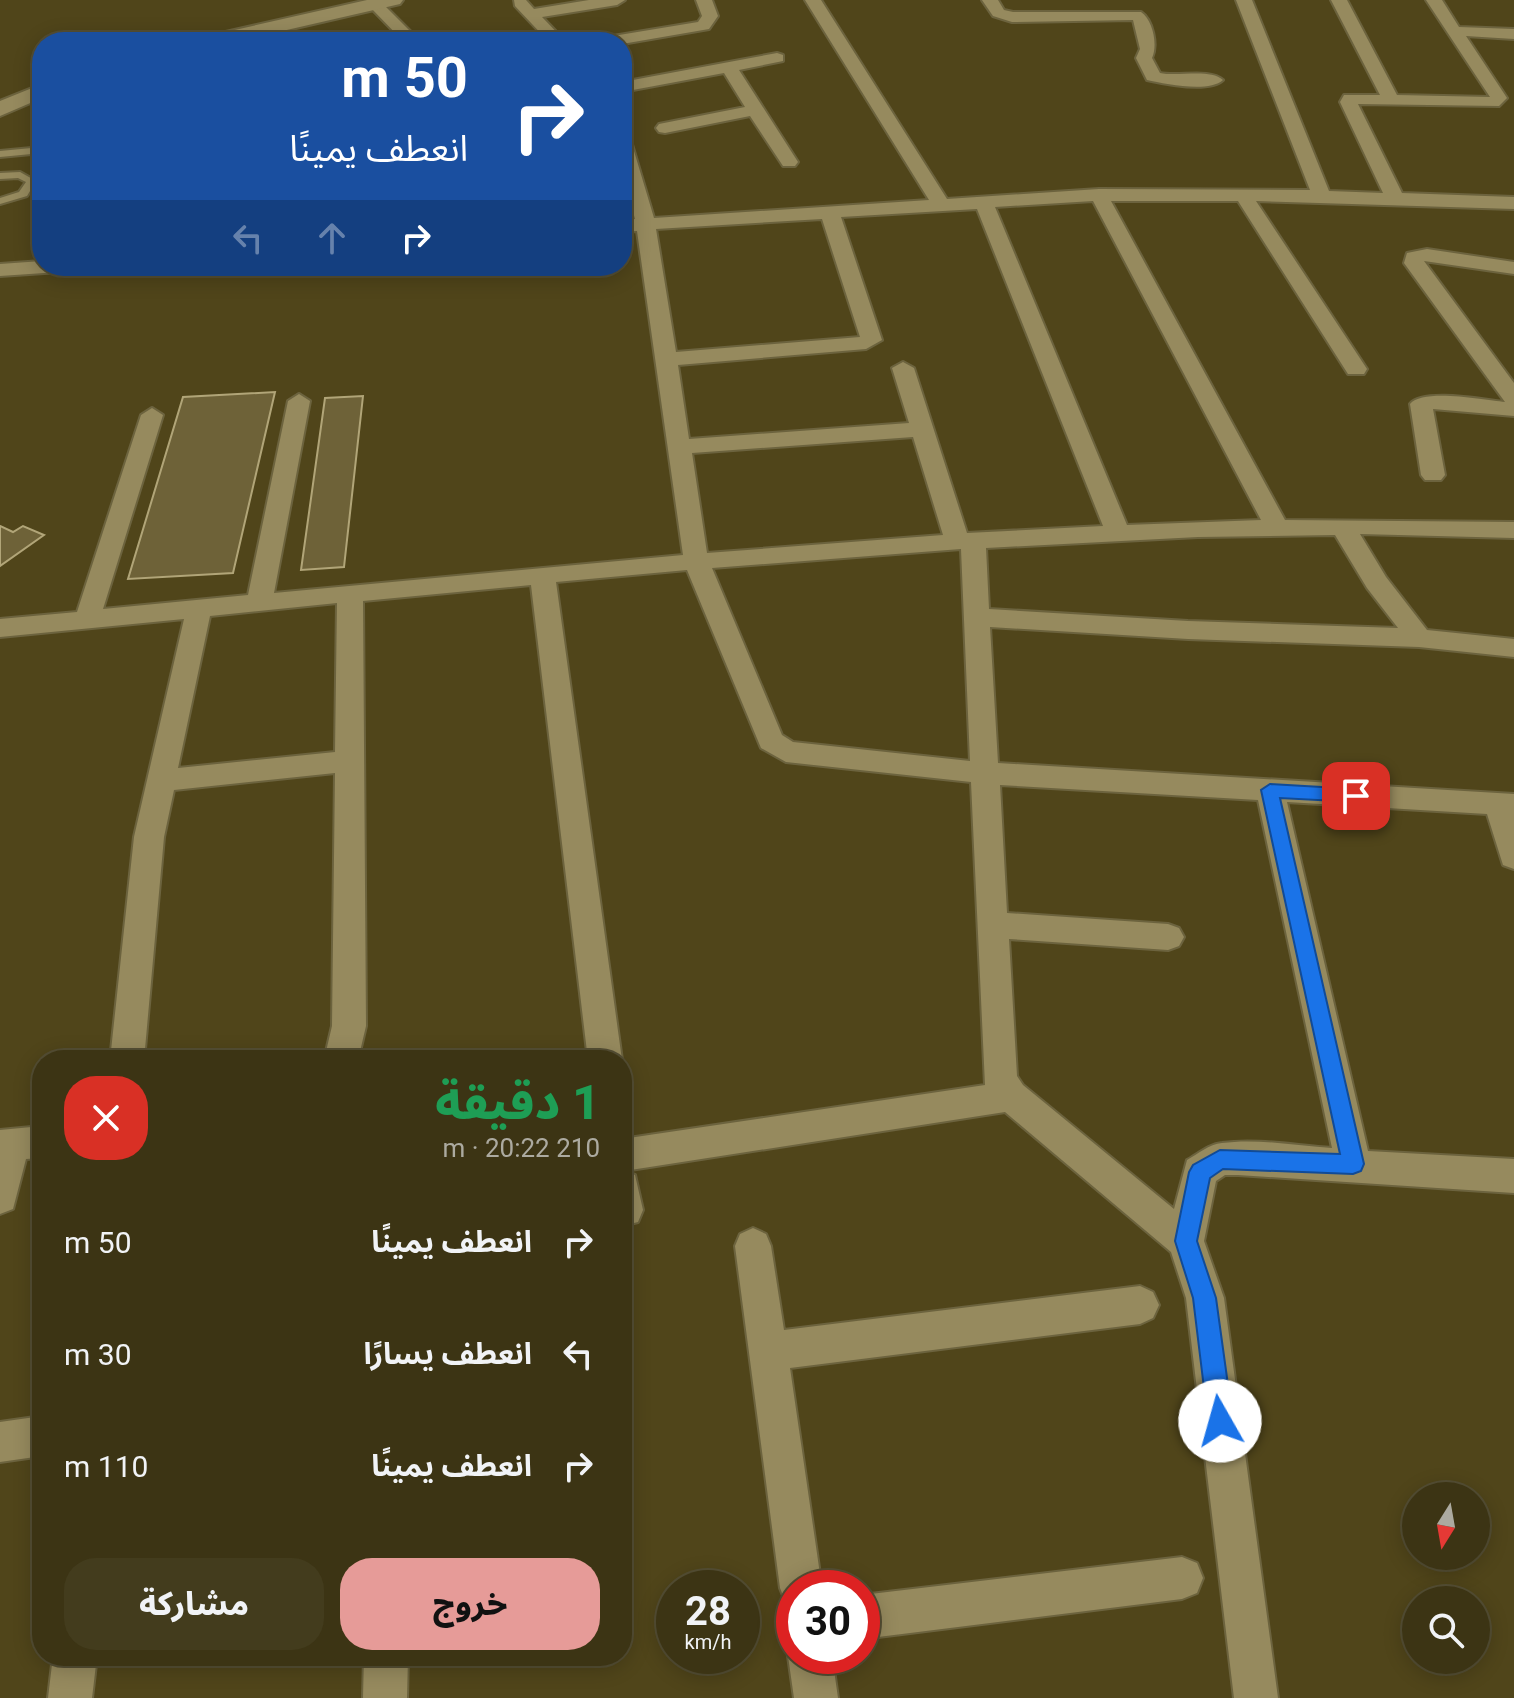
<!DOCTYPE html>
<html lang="ar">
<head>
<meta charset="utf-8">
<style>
  :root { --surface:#3c3414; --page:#433c1d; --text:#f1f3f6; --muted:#acaaa0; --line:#554f34; --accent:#e69b98 }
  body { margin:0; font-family:Roboto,"Noto Sans Arabic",sans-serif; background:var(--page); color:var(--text); direction:rtl; height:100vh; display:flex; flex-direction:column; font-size:30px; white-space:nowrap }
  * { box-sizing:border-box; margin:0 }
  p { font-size:26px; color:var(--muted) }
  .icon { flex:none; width:44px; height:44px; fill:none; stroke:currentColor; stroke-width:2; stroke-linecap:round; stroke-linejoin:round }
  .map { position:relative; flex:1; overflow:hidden; direction:ltr }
  .side { position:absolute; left:32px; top:1050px; width:600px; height:616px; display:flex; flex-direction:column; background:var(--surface); border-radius:32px; box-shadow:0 4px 20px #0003,0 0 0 2px var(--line); direction:rtl }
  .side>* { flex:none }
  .hud { position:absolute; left:32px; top:32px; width:600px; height:244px; border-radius:32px; box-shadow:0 4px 20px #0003,0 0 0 2px var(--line); direction:rtl; background:#1a4fa0; color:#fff; overflow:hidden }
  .needle { width:52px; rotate:191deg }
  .fabs { position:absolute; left:1402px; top:1482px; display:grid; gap:16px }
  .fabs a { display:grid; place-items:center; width:88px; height:88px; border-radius:50%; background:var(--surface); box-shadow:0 4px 20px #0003,0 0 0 2px var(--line); font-size:40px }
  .speed { position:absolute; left:656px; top:1570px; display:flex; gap:16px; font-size:40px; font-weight:700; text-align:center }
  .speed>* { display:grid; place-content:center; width:104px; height:104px; border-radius:50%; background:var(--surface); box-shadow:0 4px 20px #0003,0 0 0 2px var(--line); line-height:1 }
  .speed small { font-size:20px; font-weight:400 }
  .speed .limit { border:12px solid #d22; background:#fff; color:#111 }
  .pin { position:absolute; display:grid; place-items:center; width:68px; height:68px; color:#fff; margin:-34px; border-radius:16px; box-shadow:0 4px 12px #0006 }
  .me { position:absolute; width:88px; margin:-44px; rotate:353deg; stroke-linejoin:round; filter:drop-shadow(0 0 6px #0008) }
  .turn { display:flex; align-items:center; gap:28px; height:168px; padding:0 32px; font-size:36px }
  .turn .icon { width:104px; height:104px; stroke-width:2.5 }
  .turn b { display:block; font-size:56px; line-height:68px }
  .lanes { display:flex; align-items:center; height:76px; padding:0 32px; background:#0003; justify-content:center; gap:40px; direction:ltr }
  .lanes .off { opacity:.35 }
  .round { display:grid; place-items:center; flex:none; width:84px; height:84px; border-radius:32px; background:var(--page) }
  .summary { display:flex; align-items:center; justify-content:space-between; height:136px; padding:0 32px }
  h1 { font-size:48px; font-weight:800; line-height:60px; color:#1e9e55 }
  .button { display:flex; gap:16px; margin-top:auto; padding:16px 32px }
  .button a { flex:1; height:92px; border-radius:32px; background:var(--accent); color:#111; font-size:32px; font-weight:800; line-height:92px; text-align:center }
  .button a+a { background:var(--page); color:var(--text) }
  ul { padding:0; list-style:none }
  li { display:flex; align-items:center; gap:24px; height:112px; padding:0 32px }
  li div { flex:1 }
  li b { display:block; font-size:30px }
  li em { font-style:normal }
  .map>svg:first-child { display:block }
</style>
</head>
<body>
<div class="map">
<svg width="1514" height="1698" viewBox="0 0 1514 1698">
  <rect width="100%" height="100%" fill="#50451a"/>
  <path fill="#6e6238" stroke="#b1a578" stroke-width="2" d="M 275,392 L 233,573 L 128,579 L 183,397 Z
    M 363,396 L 344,567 L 301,570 L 325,398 Z
    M 0,526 L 13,532 L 23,526 L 44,535 L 0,566 Z"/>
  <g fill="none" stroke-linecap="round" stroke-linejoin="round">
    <defs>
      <path id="service" d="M 42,147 L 42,153 L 0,157 L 0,151 Z
        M 20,172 L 36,181 L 27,196 L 0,204 L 0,198 L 19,192 L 26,182 L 18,178 L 0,179 L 0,173 Z"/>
      <path id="minor" d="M 514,0 L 526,0 L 534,9 L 589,0 L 625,0 L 617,5 L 542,17 L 566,42 L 549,42 L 515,6 Z
        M 696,0 L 712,0 L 718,16 L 709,29 L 622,44 L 599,42 L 607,37 L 698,22 L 702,16 Z
        M 805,0 L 821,0 L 947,199 L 1099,189 L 1310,190 L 1236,0 L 1252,0 L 1329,191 L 1383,193 L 1340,102 L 1344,95 L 1380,95 L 1331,0 L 1347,0 L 1397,95 L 1490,97 L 1426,0 L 1442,0 L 1459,27 L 1514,29 L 1514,39 L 1466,36 L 1507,98 L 1499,106 L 1358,104 L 1402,193 L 1514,197 L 1514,209 L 1256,201 L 1367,369 L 1364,374 L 1348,374 L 1238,201 L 1111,201 L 1285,520 L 1514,522 L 1514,538 L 1360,534 L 1386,577 L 1427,630 L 1514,639 L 1514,657 L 1419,647 L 1188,639 L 990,627 L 998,763 L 1514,794 L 1514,869 L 1503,865 L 1487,814 L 1287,802 L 1368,1151 L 1514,1159 L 1514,1193 L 1238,1175 L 1225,1175 L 1216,1181 L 1204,1241 L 1224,1298 L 1278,1698 L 1234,1698 L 1186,1298 L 1171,1252 L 1005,1112 L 624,1171 L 635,1175 L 643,1210 L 638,1222 L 622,1226 L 622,1139 L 985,1085 L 971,782 L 786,762 L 761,748 L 687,570 L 556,582 L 622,1060 L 588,1060 L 531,585 L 363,601 L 366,1026 L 358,1060 L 324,1060 L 332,1026 L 335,773 L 174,790 L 164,837 L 144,1060 L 110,1060 L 134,837 L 184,619 L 0,637 L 0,619 L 77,612 L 141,415 L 152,408 L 163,415 L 103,609 L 248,595 L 288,401 L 299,394 L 310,401 L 274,593 L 683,555 L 637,231 L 622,232 L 622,220 L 635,219 L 622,172 L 622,136 L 631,141 L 654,218 L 929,200 ZM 1093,201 L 1261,520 L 1127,525 L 995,207 ZM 977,209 L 1103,526 L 967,533 L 914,368 L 903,362 L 892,368 L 909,423 L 689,439 L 678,365 L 866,349 L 882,340 L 841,217 ZM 822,219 L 860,337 L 676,352 L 656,229 ZM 913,437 L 943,535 L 707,553 L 692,453 ZM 1335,535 L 1367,588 L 1398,628 L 1188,621 L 989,609 L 986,548 L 1198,537 ZM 961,549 L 970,761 L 793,742 L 782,735 L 712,568 ZM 337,603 L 335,752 L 178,768 L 210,616 ZM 1000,785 L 1258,800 L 1332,1148 C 1297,1146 1257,1138 1222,1143 C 1209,1144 1198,1154 1187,1160 L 1174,1209 L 1023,1085 L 1017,1076 L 1009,939 L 1168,950 L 1179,946 L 1184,937 L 1179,928 L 1168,924 L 1007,913 Z
        M 982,0 L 998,0 L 1004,10 L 1013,12 L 1141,12 C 1153,20 1158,45 1152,58 L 1160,73 C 1178,77 1210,68 1223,80 C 1209,93 1165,84 1147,80 L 1136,58 L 1140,49 L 1133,20 L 1012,22 L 993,16 Z
        M 370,1 L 380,1 L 421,42 L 404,42 L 370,7 Z
        M 777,53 L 783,55 L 783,61 L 739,70 L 798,162 L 795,166 L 783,166 L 750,116 L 665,133 L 659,132 L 656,128 L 659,124 L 745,107 L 724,73 L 622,92 L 622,82 Z
        M 1427,249 L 1514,262 L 1514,274 L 1424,261 L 1514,383 L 1514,416 L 1433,409 L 1445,475 L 1441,480 L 1425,480 L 1421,475 L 1410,404 C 1423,388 1484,400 1505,402 L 1404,263 L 1407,253 Z
        M 42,261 L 42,266 L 69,266 L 59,272 L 0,276 L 0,264 Z
        M 42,1126 L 42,1158 L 26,1159 L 13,1209 L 0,1214 L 0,1130 Z
        M 753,1228 L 766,1234 L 771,1246 L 784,1330 L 1140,1286 L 1153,1292 L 1159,1305 L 1153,1318 L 1140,1324 L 790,1368 L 822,1588 L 794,1588 L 794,1607 L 786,1603 L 780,1588 L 735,1246 L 740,1234 Z
        M 42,1416 L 42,1456 L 0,1462 L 0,1422 Z
        M 1182,1557 L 1197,1563 L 1203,1578 L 1197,1593 L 1182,1599 L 862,1639 L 862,1595 Z
        M 794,1641 L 794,1656 L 832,1656 L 838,1698 L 794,1698 L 788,1656 Z
        M 53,1656 L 97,1656 L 92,1698 L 48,1698 Z
        M 364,1656 L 408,1656 L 407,1698 L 363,1698 Z"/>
      <path id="tertiary" d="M 367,0 L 403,0 L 400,4 L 235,42 L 198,42 L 208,36 Z
        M 42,84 L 42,98 L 0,116 L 0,101 Z"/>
    </defs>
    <use href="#service" stroke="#6c633e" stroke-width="4"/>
    <use href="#minor" stroke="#6c633e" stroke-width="4"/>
    <use href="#tertiary" stroke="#6c633e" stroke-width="4"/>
    <use href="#service" fill="#968a5e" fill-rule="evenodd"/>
    <use href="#minor" fill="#968a5e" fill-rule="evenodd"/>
    <use href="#tertiary" fill="#968a5e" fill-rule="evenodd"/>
  </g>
  <path fill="#1a73e8" stroke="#114b97" stroke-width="2" d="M 1270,784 L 1356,789 L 1364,796 L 1356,802 L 1280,798 L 1364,1164 L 1361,1171 L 1353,1174 L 1223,1169 L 1210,1178 L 1197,1241 L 1216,1298 L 1233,1421 L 1229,1429 L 1220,1433 L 1212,1429 L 1208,1421 L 1193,1298 L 1175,1241 L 1189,1172 L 1193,1165 L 1220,1150 L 1340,1154 L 1261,790 Z"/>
</svg>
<div class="fabs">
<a><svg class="needle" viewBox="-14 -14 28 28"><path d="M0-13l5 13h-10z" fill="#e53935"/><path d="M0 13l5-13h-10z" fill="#acaaa0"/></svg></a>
<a><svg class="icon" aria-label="search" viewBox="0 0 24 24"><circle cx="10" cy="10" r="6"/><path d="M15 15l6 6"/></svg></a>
</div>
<div class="speed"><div>28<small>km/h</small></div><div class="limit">30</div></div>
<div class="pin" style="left:1356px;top:796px;background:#d93025"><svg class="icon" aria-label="arrive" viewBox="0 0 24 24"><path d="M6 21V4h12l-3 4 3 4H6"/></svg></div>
<svg class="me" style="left:1220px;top:1421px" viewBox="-20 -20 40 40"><circle r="19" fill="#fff"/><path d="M0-13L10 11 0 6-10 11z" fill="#1a73e8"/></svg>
<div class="hud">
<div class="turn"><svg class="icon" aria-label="right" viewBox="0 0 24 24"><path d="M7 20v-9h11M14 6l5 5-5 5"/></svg><div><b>50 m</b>انعطف يمينًا</div></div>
<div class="lanes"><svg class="icon off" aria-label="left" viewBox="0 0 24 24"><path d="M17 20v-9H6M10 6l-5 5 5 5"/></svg><svg class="icon off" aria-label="ahead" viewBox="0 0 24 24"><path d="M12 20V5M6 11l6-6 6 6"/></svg><svg class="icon" aria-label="right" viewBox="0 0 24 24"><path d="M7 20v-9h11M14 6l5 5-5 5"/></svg></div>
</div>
<section class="side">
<div class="summary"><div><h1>1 دقيقة</h1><p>210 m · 20:22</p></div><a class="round" style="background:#d93025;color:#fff"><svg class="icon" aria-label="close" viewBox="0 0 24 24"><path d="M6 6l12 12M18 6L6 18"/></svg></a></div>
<ul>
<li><svg class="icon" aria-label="right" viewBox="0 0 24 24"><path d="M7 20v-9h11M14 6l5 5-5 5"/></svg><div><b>انعطف يمينًا</b></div><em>50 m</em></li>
<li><svg class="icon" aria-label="left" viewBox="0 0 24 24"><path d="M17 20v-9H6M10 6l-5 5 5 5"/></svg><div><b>انعطف يسارًا</b></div><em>30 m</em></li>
<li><svg class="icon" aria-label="right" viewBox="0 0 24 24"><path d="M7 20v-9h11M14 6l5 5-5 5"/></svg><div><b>انعطف يمينًا</b></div><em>110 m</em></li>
</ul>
<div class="button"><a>خروج</a><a>مشاركة</a></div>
</section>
</div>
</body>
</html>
